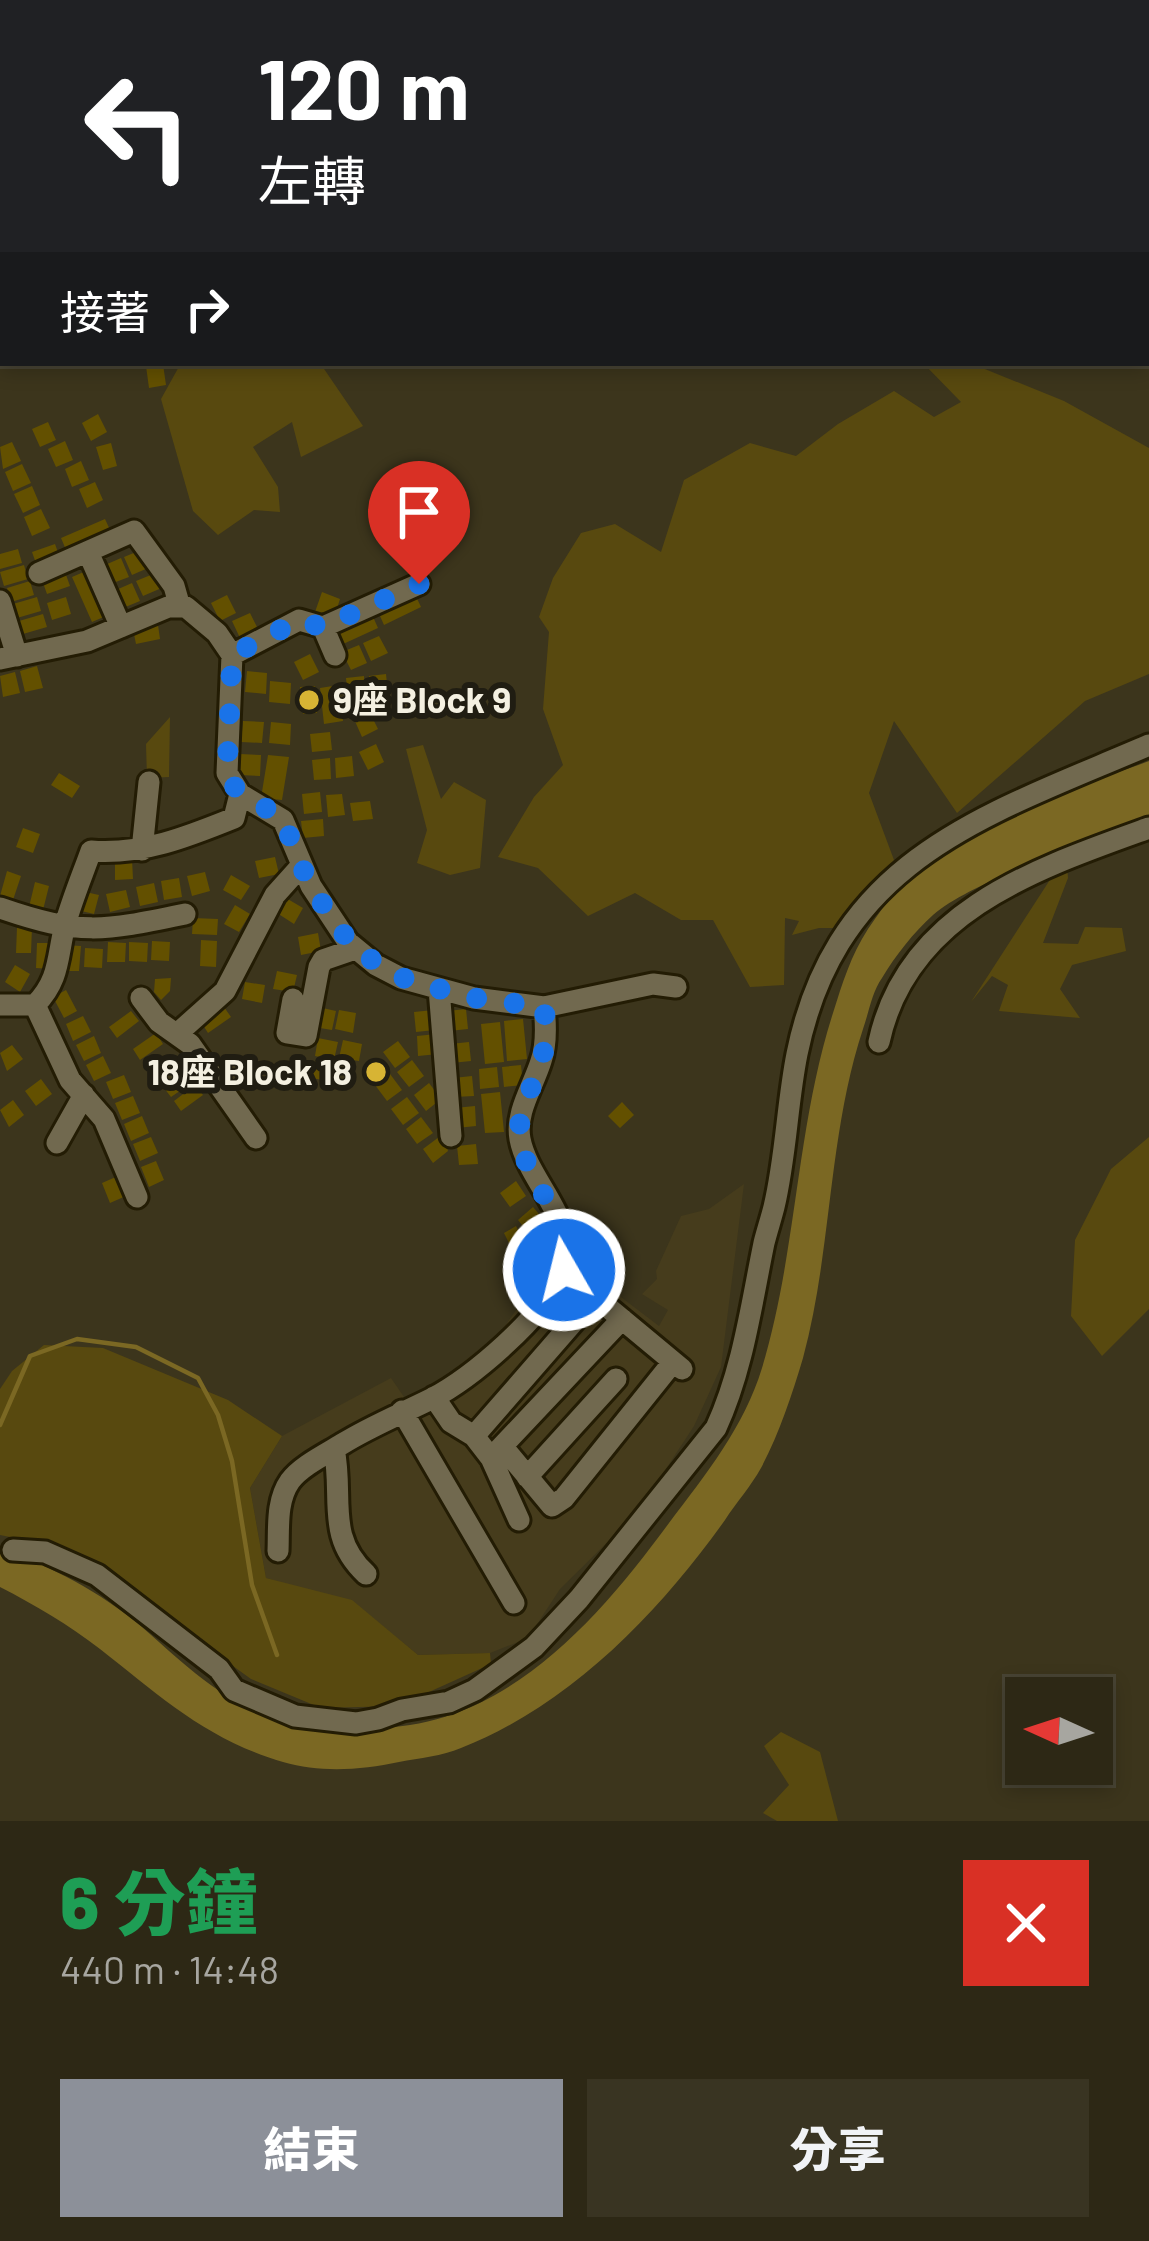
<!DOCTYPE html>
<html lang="zh-TW">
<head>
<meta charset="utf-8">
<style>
  :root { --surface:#2d2815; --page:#393422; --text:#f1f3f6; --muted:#a7a6a0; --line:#484434; --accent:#8c9099 }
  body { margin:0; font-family:Barlow,"Noto Sans TC",sans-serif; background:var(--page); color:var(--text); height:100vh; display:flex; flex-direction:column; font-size:45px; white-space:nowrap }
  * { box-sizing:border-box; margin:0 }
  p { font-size:39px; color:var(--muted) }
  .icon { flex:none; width:66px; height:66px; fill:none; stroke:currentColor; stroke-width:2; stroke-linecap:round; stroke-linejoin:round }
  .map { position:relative; height:1821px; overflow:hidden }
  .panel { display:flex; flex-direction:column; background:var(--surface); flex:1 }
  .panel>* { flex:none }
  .guide { position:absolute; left:0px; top:0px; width:1149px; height:366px; box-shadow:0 6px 18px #0003,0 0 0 3px var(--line); background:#202124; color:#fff; overflow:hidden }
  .needle { width:78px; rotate:273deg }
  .fabs { position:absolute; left:1005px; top:1677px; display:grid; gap:24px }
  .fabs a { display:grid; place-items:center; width:108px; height:108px; border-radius:0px; background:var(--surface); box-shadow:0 6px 18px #0003,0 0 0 3px var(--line); font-size:60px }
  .pin { position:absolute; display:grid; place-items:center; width:102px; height:102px; color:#fff; margin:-123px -51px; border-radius:50% 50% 50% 0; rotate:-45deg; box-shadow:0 0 12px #0007 }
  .pin .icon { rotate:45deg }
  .me { position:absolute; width:132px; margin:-66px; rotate:352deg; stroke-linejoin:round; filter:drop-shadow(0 0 9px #0008) }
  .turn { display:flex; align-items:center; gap:42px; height:252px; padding:0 60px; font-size:54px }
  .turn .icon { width:156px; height:156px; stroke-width:2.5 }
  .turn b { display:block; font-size:84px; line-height:102px }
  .then { display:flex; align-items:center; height:114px; padding:0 60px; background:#0003; gap:24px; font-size:45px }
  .round { display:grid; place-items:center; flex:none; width:126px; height:126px; border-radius:0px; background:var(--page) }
  .overview { display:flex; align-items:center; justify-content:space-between; height:204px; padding:0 60px }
  h1 { font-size:72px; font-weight:800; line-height:90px; color:#1e9e55 }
  .button { display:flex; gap:24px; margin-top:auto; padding:24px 60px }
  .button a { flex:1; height:138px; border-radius:0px; background:var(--accent); color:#fff; font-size:48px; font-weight:800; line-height:138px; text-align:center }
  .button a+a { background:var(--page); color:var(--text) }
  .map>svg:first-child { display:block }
</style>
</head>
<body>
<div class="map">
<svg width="1149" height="1821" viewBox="0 0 1149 1821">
  <rect width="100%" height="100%" fill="#3c351c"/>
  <path fill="#463c1c" d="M 744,1184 L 721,1367 L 694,1426 L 637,1513 L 560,1589 L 528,1638 L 490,1653 L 418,1655 L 355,1604 L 266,1578 L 250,1488 L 282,1436 L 391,1378 L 404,1397 L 423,1394 L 501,1332 L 534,1284 L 580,1252 L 613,1291 L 659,1326 L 668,1310 L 642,1294 L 657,1279 L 656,1271 L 681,1216 L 709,1209 Z"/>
  <path fill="#58490f" d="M 181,363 L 320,363 L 363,426 L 301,457 L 292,422 L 253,447 L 278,487 L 280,512 L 254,510 L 218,535 L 193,511 L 161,399 Z
    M 923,363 L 970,363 L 1064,401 L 1149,448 L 1149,674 L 1085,701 L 957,813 L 894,721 L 869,793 L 894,860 L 841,928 L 819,928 L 792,935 L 799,921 L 785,918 L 784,985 L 750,987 L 713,920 L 681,920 L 635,893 L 588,916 L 538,868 L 498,857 L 534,797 L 563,765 L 543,709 L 549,632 L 539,617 L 553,578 L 581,533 L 615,524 L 661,552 L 684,480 L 750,443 L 796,456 L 838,424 L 894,391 L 934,417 L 961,402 Z
    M 170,717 L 169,777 L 147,778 L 146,744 Z
    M 423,745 L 441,799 L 454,782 L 486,800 L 480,868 L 450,875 L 417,863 L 427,830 L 406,749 Z
    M 1066,855 L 1068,878 L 1043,943 L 1078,944 L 1085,927 L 1122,928 L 1126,951 L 1072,965 L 1060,989 L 1080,1018 L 999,1011 L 1008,985 L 992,976 L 971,1002 Z
    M 1149,1137 L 1149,1309 L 1102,1356 L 1071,1316 L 1075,1240 L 1111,1169 Z
    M 44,1345 L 103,1348 L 228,1400 L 282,1436 L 250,1488 L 266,1578 L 352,1600 L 418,1655 L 490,1653 L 491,1664 L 398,1706 L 321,1708 L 251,1679 L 70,1549 L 0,1535 L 0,1389 L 12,1371 Z
    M 781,1732 L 820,1752 L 838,1821 L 777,1821 L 763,1813 L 789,1785 L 764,1746 Z"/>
  <path fill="#7b6823" d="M 1149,761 L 1149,823 C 1092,844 977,877 933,915 C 914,932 895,956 882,978 C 872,992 869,1012 863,1029 C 828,1135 832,1251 803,1358 C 792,1395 779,1434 761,1468 C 751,1486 736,1503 725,1520 C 658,1614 570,1705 461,1748 C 442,1756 420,1758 399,1762 C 361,1770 321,1773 283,1762 C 207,1740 160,1696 100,1649 C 69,1625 35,1605 0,1587 L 0,1549 C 52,1566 100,1592 142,1627 C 174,1655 218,1698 259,1711 C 276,1716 296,1717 313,1720 C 330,1722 349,1728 367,1728 C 502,1731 596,1622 669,1523 C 706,1474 744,1427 762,1368 C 797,1252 796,1128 833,1013 C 842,984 851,955 868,929 C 886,902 908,875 933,854 C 979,814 1090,783 1149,761 Z"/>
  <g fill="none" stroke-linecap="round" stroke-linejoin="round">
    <path stroke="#7b6823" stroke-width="4.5" d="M 0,1425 L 30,1356 L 77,1339 L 136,1347 L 198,1378 L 218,1415 L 232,1461 L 252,1585 L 277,1655"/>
  </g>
  <path fill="#635000" d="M 163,364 L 166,385 L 149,388 L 146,366 Z
    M 98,414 L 107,432 L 91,441 L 82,423 Z
    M 48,422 L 56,440 L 40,447 L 32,429 Z
    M 65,441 L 73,460 L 56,467 L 48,449 Z
    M 12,442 L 21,461 L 3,469 L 0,447 Z
    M 111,443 L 117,466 L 103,470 L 96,447 Z
    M 81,461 L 89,480 L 72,487 L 65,469 Z
    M 22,464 L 31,483 L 13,491 L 5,472 Z
    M 95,482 L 103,500 L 87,508 L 79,489 Z
    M 32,486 L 40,505 L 23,513 L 14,494 Z
    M 41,509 L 50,528 L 32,536 L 24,517 Z
    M 105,519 L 111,532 L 67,552 L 61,538 Z
    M 55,544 L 60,558 L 37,566 L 32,552 Z
    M 18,549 L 22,563 L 0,569 L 0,554 Z
    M 141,550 L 148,568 L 132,575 L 124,557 Z
    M 121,558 L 129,577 L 113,583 L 105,565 Z
    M 24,565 L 28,579 L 4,586 L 0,572 Z
    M 86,571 L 106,616 L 92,622 L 72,577 Z
    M 65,572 L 70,586 L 47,594 L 42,580 Z
    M 158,572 L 164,587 L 143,596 L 136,581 Z
    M 30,581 L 34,595 L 11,602 L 7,588 Z
    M 132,583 L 140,601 L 123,608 L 116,590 Z
    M 413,590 L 421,607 L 384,625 L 376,607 Z
    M 322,592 L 340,599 L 334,618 L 315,612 Z
    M 227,595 L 236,613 L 220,621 L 211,603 Z
    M 37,597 L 41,611 L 17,618 L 13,604 Z
    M 66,597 L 71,614 L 52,620 L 47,603 Z
    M 370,610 L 378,628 L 341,645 L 333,628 Z
    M 250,613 L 258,629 L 240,638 L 232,621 Z
    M 43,614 L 47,627 L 23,634 L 19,621 Z
    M 158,625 L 160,639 L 136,644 L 133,629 Z
    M 379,636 L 388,653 L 371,661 L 363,643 Z
    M 359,645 L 367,663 L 351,670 L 342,652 Z
    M 310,654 L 319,672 L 303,680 L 294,662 Z
    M 37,666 L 43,688 L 25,692 L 20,671 Z
    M 247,671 L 267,673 L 266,694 L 245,692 Z
    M 15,672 L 20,693 L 3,697 L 0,676 Z
    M 386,674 L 388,694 L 370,696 L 369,676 Z
    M 364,676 L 365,696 L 348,698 L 346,678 Z
    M 270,681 L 291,683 L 290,704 L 269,702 Z
    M 339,685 L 343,721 L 324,724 L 320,688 Z
    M 315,686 L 317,713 L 303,714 L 300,687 Z
    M 369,711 L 378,729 L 362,737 L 354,719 Z
    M 243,721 L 264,722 L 262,743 L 241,742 Z
    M 271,722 L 291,724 L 290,745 L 269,743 Z
    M 330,732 L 332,750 L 312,752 L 310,734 Z
    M 376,744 L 384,762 L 368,770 L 359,752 Z
    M 240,754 L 261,755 L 260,776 L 239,775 Z
    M 268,755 L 289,757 L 282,800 L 261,798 Z
    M 352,756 L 354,776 L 336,778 L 335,758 Z
    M 330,758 L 331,779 L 314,780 L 312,760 Z
    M 59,773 L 80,786 L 72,798 L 51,785 Z
    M 320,792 L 322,812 L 304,814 L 302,794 Z
    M 342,794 L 345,815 L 328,817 L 326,795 Z
    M 370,801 L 373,819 L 353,821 L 350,803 Z
    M 323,819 L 324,836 L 303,838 L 301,821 Z
    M 23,828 L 40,834 L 33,853 L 16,847 Z
    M 275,857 L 279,874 L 259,878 L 255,861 Z
    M 132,859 L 133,879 L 115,880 L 115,860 Z
    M 7,871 L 21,876 L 13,900 L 0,896 Z
    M 205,872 L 210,891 L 192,896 L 187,876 Z
    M 231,875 L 250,886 L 241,900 L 223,890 Z
    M 179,878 L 182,897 L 164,900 L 161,881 Z
    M 35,882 L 49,886 L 43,910 L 29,907 Z
    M 154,883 L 158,902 L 140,906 L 136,887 Z
    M 126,890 L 130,907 L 110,912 L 106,894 Z
    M 81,891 L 99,895 L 94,914 L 77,910 Z
    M 286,898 L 303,908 L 294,924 L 277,913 Z
    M 235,905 L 250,914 L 239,932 L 224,924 Z
    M 193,918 L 218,919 L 217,935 L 192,934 Z
    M 17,927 L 32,927 L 31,953 L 16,953 Z
    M 318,933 L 321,951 L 301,955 L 298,937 Z
    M 201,940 L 217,941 L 216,967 L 200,966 Z
    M 152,941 L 170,942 L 169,961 L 151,960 Z
    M 108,942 L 126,943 L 125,962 L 107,962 Z
    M 129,942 L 148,943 L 147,962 L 129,961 Z
    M 37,943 L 52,943 L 51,969 L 36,968 Z
    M 65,945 L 81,946 L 79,971 L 64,971 Z
    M 85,948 L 103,949 L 102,968 L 84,967 Z
    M 15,965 L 30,974 L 20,992 L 5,982 Z
    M 277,971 L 297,975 L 293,992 L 273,989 Z
    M 171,978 L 170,991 L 161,1000 L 154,992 L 155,979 Z
    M 245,982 L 265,985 L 262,1003 L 242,999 Z
    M 66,990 L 77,1011 L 64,1018 L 53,997 Z
    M 224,1007 L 231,1017 L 208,1033 L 201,1022 Z
    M 318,1007 L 336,1011 L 332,1030 L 314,1027 Z
    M 466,1009 L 468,1029 L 449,1031 L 447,1011 Z
    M 339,1010 L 356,1013 L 353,1033 L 335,1029 Z
    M 433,1010 L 435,1030 L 416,1032 L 414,1012 Z
    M 131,1011 L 139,1021 L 117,1038 L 109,1027 Z
    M 83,1016 L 91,1032 L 73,1041 L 66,1024 Z
    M 523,1019 L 527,1059 L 507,1061 L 504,1021 Z
    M 500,1022 L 504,1062 L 485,1064 L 481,1024 Z
    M 156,1033 L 163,1044 L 140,1060 L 133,1049 Z
    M 436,1034 L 438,1054 L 418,1056 L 417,1036 Z
    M 94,1036 L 101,1053 L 84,1061 L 76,1045 Z
    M 318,1038 L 338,1042 L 334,1060 L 315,1056 Z
    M 343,1040 L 362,1044 L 359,1061 L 339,1058 Z
    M 398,1041 L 410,1057 L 395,1068 L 383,1052 Z
    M 469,1042 L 471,1061 L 451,1063 L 450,1044 Z
    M 12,1045 L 23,1059 L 7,1071 L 0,1053 Z
    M 103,1056 L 111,1073 L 94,1081 L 86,1065 Z
    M 378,1058 L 402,1090 L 387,1101 L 363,1069 Z
    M 412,1060 L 424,1076 L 409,1087 L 397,1072 Z
    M 315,1061 L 335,1064 L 332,1082 L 312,1078 Z
    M 521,1065 L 523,1085 L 504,1087 L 502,1067 Z
    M 497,1067 L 499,1087 L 480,1089 L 479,1069 Z
    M 186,1072 L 193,1082 L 171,1097 L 164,1088 Z
    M 124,1075 L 131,1092 L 113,1099 L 106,1082 Z
    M 472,1076 L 474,1096 L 455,1097 L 453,1078 Z
    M 41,1079 L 52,1094 L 36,1106 L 25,1091 Z
    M 429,1083 L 441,1099 L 426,1111 L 414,1095 Z
    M 195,1085 L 203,1095 L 181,1111 L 174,1101 Z
    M 500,1092 L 504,1132 L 485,1133 L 481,1094 Z
    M 133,1096 L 140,1113 L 122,1120 L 115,1103 Z
    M 407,1097 L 419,1113 L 403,1125 L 391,1109 Z
    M 13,1100 L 24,1115 L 9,1127 L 0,1110 Z
    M 622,1102 L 634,1115 L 620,1128 L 608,1116 Z
    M 475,1106 L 476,1126 L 457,1128 L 455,1108 Z
    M 142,1116 L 149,1133 L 131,1141 L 124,1124 Z
    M 421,1117 L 433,1133 L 417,1144 L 406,1129 Z
    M 443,1134 L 448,1151 L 433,1163 L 423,1149 Z
    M 151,1137 L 158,1153 L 140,1161 L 133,1144 Z
    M 476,1144 L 478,1164 L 459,1165 L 457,1146 Z
    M 156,1161 L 164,1180 L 149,1187 L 141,1167 Z
    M 118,1176 L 126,1196 L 110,1203 L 102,1183 Z
    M 516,1181 L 526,1196 L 510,1207 L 500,1193 Z
    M 533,1207 L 545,1221 L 529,1234 L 518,1220 Z
    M 516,1226 L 528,1249 L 515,1255 L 504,1233 Z"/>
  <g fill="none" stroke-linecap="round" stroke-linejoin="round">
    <defs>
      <path id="minor" d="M 99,3 L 100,0
        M 623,3 L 625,0
        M 753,3 L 757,0
        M 0,97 L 3,97
        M 88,552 L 121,627
        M 39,573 L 134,531 L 174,586 L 180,607
        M 0,601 L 17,656
        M 323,627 L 419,584
        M 232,655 L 299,620 L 323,627 L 335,655
        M 0,659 L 87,641 L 168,607 L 186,607 L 217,633 L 232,655 L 227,773 L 240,794 L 283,820 L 311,886 L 348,942 L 376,965 L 401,978 L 474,998 L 544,1007 L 653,984 L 676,987
        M 142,850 L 149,782
        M 0,908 C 81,936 103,931 185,914
        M 439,989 L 451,1136
        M 141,998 L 159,1022 L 190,1044 L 256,1138
        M 293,999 L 287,1033 L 306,1036 L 319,967 L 323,960 L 355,949
        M 0,1005 L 35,1005 C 60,980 57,957 65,925 C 72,900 82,876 91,851 C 142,855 187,837 234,818 L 240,794
        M 35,1005 L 70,1080 L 104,1119 L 137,1197
        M 178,1033 L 225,991 L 275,895 L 301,866
        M 879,1042 C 907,911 1038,868 1149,828
        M 57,1143 L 84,1095
        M 564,1271 L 682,1369
        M 434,1397 L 451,1422 L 474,1436 L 491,1458 L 519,1520
        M 402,1411 L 514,1603
        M 474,1436 L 595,1297
        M 502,1446 L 552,1506 L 564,1498 L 673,1362
        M 334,1449 C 344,1497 325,1536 366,1574
        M 491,1458 L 622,1319
        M 527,1477 L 616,1379
        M 13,1550 L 45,1552 L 97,1575 L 219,1669 L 234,1690 L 295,1716 L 356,1723 L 378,1719 L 402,1710 L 449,1702 L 475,1690 L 534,1647 L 579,1599 L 716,1428 C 743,1369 751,1306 764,1243 C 767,1231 771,1219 774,1207 C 786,1157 787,1104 797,1054 C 837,857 987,815 1149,745
        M 278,1551 C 279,1528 276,1501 290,1481 C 301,1466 326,1454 342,1444 C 371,1426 401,1414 431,1399 C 473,1377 543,1317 562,1274 C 584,1226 528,1183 520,1139 C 515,1112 533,1087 541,1061 C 547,1044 546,1025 544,1007"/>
    </defs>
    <use href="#minor" stroke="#231c04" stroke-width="27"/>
    <use href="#minor" stroke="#71694f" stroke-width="21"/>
  </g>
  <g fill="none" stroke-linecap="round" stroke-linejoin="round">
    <path stroke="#1a73e8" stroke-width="21" stroke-dasharray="0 37.8" d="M 419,584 L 322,627 L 299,620 L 232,655 L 227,773 L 232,785 L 283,820 L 310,886 L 355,950 L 409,981 L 474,998 L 544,1007 C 546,1023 546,1039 543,1055 C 537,1083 516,1108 520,1137 C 526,1188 572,1212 564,1270"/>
  </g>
  <g fill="#d7b434" stroke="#201d12" stroke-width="4.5">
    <circle cx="309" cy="700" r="12"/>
    <circle cx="376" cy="1072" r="12"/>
  </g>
  <g text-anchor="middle" stroke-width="12" stroke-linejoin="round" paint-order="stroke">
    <g font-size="36" font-weight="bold" fill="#f4f0e1" stroke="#201d12" text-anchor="start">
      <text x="333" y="713">9座 Block 9</text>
      <text x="352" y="1085" text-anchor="end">18座 Block 18</text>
    </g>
  </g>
</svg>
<div class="fabs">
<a><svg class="needle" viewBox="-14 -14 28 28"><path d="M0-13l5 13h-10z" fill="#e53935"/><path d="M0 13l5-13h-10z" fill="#a7a6a0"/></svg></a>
</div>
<div class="pin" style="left:419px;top:584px;background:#d93025"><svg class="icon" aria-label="arrive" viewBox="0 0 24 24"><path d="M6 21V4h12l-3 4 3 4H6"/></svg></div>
<svg class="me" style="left:564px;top:1270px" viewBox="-20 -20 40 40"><circle r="17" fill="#1a73e8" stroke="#fff" stroke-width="3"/><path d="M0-11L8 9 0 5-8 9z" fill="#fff"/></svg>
<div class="guide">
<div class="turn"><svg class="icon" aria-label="left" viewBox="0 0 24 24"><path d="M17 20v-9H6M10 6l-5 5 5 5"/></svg><div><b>120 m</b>左轉</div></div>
<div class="then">接著<svg class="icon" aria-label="right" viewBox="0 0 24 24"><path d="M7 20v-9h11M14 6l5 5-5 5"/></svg></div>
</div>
</div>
<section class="panel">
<div class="overview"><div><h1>6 分鐘</h1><p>440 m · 14:48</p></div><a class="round" style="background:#d93025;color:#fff"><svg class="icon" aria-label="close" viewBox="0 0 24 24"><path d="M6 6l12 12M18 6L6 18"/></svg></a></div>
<div class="button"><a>結束</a><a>分享</a></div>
</section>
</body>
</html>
